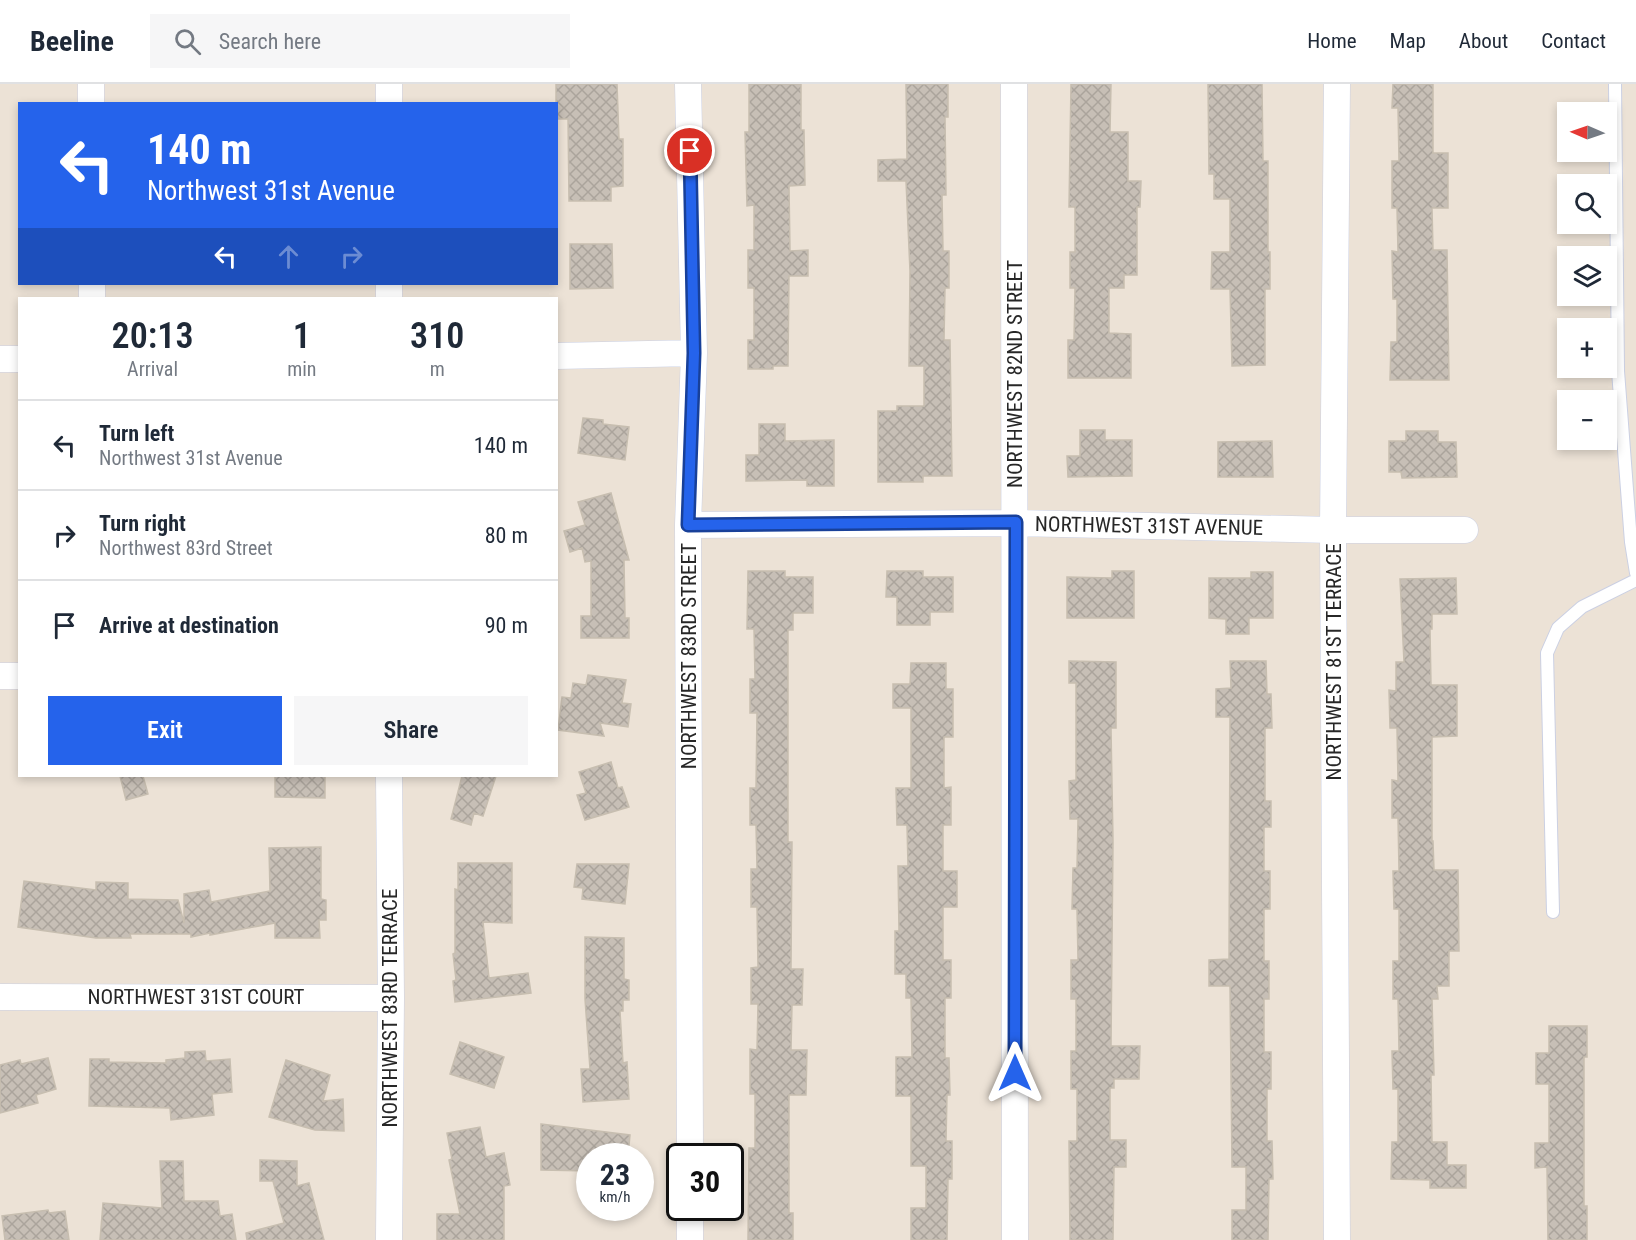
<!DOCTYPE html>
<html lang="en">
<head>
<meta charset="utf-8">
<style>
  :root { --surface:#fff; --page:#f6f6f7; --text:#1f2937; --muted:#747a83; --line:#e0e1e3; --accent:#2563eb }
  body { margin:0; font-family:"Roboto Condensed",sans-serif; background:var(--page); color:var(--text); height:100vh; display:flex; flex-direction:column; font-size:22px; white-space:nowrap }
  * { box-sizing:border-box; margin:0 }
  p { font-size:20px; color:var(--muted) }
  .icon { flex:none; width:33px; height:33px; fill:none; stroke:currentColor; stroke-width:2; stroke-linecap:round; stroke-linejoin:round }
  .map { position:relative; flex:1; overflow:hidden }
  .drawer { position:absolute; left:18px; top:213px; width:540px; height:480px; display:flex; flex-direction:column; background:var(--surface); border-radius:0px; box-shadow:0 3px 9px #0003 }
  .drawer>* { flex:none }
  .guide { position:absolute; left:18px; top:18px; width:540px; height:183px; border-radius:0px; box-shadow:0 3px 9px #0003; background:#2563eb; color:#fff; overflow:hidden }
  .needle { width:39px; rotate:272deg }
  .controls { position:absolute; left:1557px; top:18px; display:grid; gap:12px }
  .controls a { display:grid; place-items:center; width:60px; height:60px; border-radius:0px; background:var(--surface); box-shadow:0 3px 9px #0003; font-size:30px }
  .speed { position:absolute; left:576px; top:1059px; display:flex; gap:12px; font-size:30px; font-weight:700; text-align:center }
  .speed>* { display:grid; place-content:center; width:78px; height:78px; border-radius:50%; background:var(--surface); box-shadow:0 3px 9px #0003; line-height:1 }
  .speed small { font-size:15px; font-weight:400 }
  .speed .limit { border:3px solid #111; border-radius:9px; background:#fff; color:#111 }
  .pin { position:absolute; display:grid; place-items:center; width:51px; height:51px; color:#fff; margin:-26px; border:3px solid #fff; border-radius:50%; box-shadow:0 2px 6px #0007 }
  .me { position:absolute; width:66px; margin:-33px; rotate:0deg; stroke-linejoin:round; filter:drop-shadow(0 0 4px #0008) }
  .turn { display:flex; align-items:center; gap:21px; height:126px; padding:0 30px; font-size:27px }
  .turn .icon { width:78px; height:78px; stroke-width:2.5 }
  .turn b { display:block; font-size:42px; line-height:51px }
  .lanes { display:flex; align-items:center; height:57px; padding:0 30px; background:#0003; justify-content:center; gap:30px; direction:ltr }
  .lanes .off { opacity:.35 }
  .eta { display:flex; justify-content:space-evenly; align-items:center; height:102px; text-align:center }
  .eta b { font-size:36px; font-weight:600; line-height:42px }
  .cta { display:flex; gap:12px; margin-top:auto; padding:12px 30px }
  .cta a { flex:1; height:69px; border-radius:0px; background:var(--accent); color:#fff; font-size:24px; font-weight:600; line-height:69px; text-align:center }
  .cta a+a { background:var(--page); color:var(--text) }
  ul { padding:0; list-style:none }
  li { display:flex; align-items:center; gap:18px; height:90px; padding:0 30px; border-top:2px solid var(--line) }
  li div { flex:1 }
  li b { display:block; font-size:22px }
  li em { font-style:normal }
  header { display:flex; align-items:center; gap:36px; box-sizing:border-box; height:84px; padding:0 30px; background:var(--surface); border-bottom:2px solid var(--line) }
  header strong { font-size:28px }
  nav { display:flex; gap:33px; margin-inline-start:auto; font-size:21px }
  .search { width:420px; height:54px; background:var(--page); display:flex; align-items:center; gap:15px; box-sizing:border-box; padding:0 21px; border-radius:0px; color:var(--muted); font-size:22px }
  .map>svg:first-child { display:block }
</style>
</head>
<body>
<header>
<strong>Beeline</strong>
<div class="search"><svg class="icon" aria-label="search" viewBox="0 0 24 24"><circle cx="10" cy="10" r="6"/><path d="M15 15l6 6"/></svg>Search here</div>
<nav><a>Home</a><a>Map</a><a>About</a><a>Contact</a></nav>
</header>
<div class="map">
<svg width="1636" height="1156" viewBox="0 0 1636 1156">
  <defs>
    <pattern id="building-cross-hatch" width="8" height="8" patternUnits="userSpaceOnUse" patternTransform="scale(1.5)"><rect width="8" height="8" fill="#c7bfb6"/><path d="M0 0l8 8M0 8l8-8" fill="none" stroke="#aba49c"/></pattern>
  </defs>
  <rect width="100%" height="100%" fill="#ece2d6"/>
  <path fill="url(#building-cross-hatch)" stroke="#c7beb0" stroke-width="1.5" d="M 556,0 L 617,0 L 619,55 L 623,55 L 623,102 L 611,103 L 611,117 L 569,117 L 568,35 L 556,35 Z
    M 749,0 L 801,0 L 801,46 L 804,46 L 805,101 L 789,102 L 790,167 L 808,166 L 808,192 L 789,192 L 788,282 L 773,282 L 773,285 L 748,285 L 748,256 L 754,256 L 754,204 L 748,204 L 748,166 L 754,166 L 754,121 L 747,122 L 745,48 L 749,48 Z
    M 906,0 L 948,0 L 948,33 L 945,33 L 946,111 L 942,111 L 943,167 L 949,167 L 949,204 L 945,204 L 944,256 L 950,256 L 952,392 L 923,392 L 923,398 L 878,398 L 878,327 L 897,327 L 897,322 L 924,322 L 924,282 L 909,282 L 910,187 L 906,97 L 878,97 L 878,76 L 907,75 Z
    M 1071,0 L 1111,0 L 1110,48 L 1128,48 L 1128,97 L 1141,97 L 1140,123 L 1137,123 L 1137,191 L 1124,191 L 1124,204 L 1109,204 L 1109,249 L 1131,250 L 1131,294 L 1068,294 L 1068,256 L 1074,256 L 1075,204 L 1070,204 L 1070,168 L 1075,168 L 1075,123 L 1069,123 Z
    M 1208,0 L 1262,0 L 1263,77 L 1268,77 L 1268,168 L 1270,168 L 1270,205 L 1265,205 L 1265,281 L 1232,282 L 1230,205 L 1211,205 L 1212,168 L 1230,168 L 1230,115 L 1214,115 L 1214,90 L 1209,90 Z
    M 1393,0 L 1433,0 L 1433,69 L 1448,69 L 1448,124 L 1432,124 L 1433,166 L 1447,166 L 1449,296 L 1390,296 L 1391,258 L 1397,258 L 1397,215 L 1393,215 L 1392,167 L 1398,168 L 1397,124 L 1392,124 L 1392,77 L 1399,77 L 1398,24 L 1392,24 Z
    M 570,160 L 612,160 L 613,204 L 570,205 Z
    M 583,334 L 603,336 L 603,340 L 629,343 L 625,376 L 578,369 Z
    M 759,340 L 785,340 L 785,357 L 834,356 L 834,402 L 807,402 L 807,396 L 746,397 L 746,371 L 759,371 Z
    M 1080,346 L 1105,346 L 1105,356 L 1132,356 L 1132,392 L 1068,393 L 1067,372 L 1080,372 Z
    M 1406,347 L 1438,347 L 1438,358 L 1456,358 L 1457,393 L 1402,394 L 1401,388 L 1389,388 L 1389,357 L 1406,357 Z
    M 1272,357 L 1273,393 L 1218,393 L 1218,358 Z
    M 611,409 L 629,476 L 624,476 L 625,534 L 629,534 L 629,554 L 581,554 L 581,532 L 591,532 L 591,477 L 585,478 L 582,464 L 570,468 L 564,447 L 585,441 L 578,418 Z
    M 748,487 L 785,487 L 785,493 L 813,493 L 813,529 L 793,529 L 793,546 L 788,546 L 788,758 L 792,758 L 791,885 L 803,885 L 802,921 L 792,921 L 791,966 L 807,966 L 806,1011 L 789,1011 L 789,1129 L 793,1129 L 793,1156 L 748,1156 L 749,1064 L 755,1064 L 755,1010 L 750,1010 L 750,965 L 757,966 L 758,920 L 751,920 L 751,884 L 758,883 L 757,823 L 751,823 L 751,785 L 757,785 L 756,741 L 750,741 L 750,704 L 756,704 L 757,629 L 750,629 L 750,595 L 755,595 L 754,545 L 747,545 Z
    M 887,487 L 923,487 L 923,493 L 953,493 L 953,528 L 930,528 L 930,541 L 897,541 L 897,513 L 886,513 Z
    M 1112,487 L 1134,487 L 1134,534 L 1067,534 L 1067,493 L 1112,494 Z
    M 1251,488 L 1273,488 L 1273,534 L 1249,534 L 1249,550 L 1226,550 L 1226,535 L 1209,534 L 1209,494 L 1251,494 Z
    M 1456,494 L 1457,530 L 1432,530 L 1432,545 L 1430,545 L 1431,601 L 1457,601 L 1457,652 L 1432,653 L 1432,757 L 1433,757 L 1434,786 L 1458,786 L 1459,867 L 1449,867 L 1449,902 L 1437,902 L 1438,915 L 1432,915 L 1434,991 L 1431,991 L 1432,1058 L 1447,1058 L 1447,1081 L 1466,1081 L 1466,1104 L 1430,1104 L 1430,1096 L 1391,1095 L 1392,1058 L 1398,1058 L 1398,1005 L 1393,1005 L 1392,967 L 1399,967 L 1398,915 L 1393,915 L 1393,877 L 1399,877 L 1399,825 L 1394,825 L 1393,787 L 1399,787 L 1398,734 L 1392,734 L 1392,696 L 1398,697 L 1397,644 L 1390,644 L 1389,606 L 1396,607 L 1396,578 L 1404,578 L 1400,495 Z
    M 1069,577 L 1116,578 L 1116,644 L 1111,644 L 1113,758 L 1111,962 L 1140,962 L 1139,995 L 1114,995 L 1114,1004 L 1110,1004 L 1110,1056 L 1126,1056 L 1126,1083 L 1114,1083 L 1113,1156 L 1070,1156 L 1069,1057 L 1077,1057 L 1077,1005 L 1071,1005 L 1071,967 L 1076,967 L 1076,915 L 1071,915 L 1071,876 L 1078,876 L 1077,825 L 1072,825 L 1073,784 L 1077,784 L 1078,735 L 1070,735 L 1069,697 L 1076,696 L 1076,599 L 1069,599 Z
    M 1230,577 L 1266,577 L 1267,610 L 1271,610 L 1272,644 L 1265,644 L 1265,717 L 1271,717 L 1271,743 L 1264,743 L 1264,787 L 1270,787 L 1270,825 L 1264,825 L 1264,877 L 1269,877 L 1269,915 L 1264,915 L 1264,968 L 1271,968 L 1271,1005 L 1267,1005 L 1267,1057 L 1272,1057 L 1273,1095 L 1269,1095 L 1268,1156 L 1232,1156 L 1232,1126 L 1246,1126 L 1246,1083 L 1232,1083 L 1230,902 L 1209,902 L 1209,876 L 1229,875 L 1230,633 L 1216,633 L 1216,605 L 1231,604 Z
    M 911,579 L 946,579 L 946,605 L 953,605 L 953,653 L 944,653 L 944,704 L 951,703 L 951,741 L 943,741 L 943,787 L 957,787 L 957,823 L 943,823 L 943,876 L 951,876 L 951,914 L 945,914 L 945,974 L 949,974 L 950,1011 L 947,1011 L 946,1057 L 952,1057 L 952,1095 L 948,1095 L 947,1156 L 911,1156 L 911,1124 L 926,1124 L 926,1082 L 911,1082 L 911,1012 L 896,1012 L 896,973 L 912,973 L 911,914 L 906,914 L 906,890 L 895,890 L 895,847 L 899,847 L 898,782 L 908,782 L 907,741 L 897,741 L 896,704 L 911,704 L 911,624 L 893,624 L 893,600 L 910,600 Z
    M 588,591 L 626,596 L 622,619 L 631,620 L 628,643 L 600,639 L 604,652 L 558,646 L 562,613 L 571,614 L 573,599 L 586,601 Z
    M 611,678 L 618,704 L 622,703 L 629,723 L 585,736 L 577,711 L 586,709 L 579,688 Z
    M 120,692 L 143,692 L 148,710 L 126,716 Z
    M 275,692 L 325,692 L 325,714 L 275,713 Z
    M 462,692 L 496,692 L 483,732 L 474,729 L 471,741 L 451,735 Z
    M 321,763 L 321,815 L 326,816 L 326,836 L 319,836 L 320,854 L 275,854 L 275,839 L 210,851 L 210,849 L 191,853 L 191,850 L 130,850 L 131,854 L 96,854 L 18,843 L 24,797 L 96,806 L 96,798 L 128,799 L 128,815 L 178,816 L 184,839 L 184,810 L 209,806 L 211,818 L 270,807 L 269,764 Z
    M 458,779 L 512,779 L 512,839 L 483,838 L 489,894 L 528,889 L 531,909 L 455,918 L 453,897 L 456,896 L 453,870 L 455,869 L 455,805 L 458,806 Z
    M 577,780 L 629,780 L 625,820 L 582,815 L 583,804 L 574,803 Z
    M 585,853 L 624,854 L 624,895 L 629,896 L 629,916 L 623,916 L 623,927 L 620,927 L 623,979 L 627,978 L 629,1015 L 583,1018 L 581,985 L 590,985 L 585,915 Z
    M 1549,942 L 1587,942 L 1587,973 L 1584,973 L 1584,1122 L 1587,1122 L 1587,1156 L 1548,1156 L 1547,1083 L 1535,1084 L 1535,1059 L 1549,1059 L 1549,1000 L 1536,1000 L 1536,969 L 1549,969 Z
    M 460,958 L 504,973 L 494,1004 L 450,990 Z
    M 205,967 L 206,977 L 230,975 L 232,1008 L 212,1010 L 214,1031 L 171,1036 L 170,1024 L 89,1022 L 90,975 L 109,975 L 109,978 L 166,979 L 166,976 L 185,974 L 185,968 Z
    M 48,974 L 56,1005 L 36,1011 L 38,1019 L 0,1029 L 0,981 L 20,976 L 21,980 Z
    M 286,976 L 330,991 L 323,1017 L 343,1015 L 344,1047 L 315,1046 L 269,1033 Z
    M 541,1040 L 630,1051 L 628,1072 L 590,1072 L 590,1087 L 541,1086 Z
    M 480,1043 L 486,1073 L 504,1069 L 510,1101 L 504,1102 L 504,1156 L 437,1156 L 437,1130 L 460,1130 L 449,1076 L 452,1075 L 447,1049 Z
    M 260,1076 L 297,1077 L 297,1102 L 309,1099 L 324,1156 L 247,1156 L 246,1149 L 284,1139 L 273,1097 L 260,1097 Z
    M 160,1077 L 183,1077 L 184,1117 L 218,1117 L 220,1132 L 232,1130 L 236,1156 L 100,1156 L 103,1119 L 162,1124 Z
    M 48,1126 L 49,1129 L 65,1127 L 69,1156 L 5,1156 L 2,1132 Z"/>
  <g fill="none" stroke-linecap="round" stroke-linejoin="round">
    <defs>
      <path id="lane" d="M 1615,0 L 1618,287 L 1631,458 L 1636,489
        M 1553,828 L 1547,569 L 1558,544 L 1582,523 L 1636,496"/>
      <path id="street" d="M 91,0 L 91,20
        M 389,0 L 389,20
        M 688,0 L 694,269 L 688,441 L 690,1072
        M 1014,0 L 1015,1156
        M 92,200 L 92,214
        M 389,200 L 389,214
        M 556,272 L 694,269
        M 0,275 L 20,275
        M 688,441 L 1016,439 L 1333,446 L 1465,446
        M 0,592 L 20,592
        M 0,913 L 391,914
        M 690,1124 L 690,1156
        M 389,1156 L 391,914 L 389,692
        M 1337,1156 L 1333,446 L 1337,0"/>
    </defs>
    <use href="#lane" stroke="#cbd0e3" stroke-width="14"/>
    <use href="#street" stroke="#cbd0e3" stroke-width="27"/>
    <use href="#lane" stroke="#fff" stroke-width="12"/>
    <use href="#street" stroke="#fff" stroke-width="26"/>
  </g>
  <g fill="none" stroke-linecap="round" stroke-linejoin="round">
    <defs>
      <path id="route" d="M 690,67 L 694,269 L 688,441 L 1016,438 L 1015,989"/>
    </defs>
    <use href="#route" stroke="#184099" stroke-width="15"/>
    <use href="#route" stroke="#2563eb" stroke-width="10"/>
  </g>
  <g text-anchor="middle" stroke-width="4.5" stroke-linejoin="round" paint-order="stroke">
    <g font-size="21" fill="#272727" stroke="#fff">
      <text transform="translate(1015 290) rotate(-90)" y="7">NORTHWEST 82ND STREET</text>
      <text transform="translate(1149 442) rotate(1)" y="7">NORTHWEST 31ST AVENUE</text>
      <text transform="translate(689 572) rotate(-90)" y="7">NORTHWEST 83RD STREET</text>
      <text transform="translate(1334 578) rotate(-90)" y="7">NORTHWEST 81ST TERRACE</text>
      <text x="196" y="920">NORTHWEST 31ST COURT</text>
      <text transform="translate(390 924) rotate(-90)" y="7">NORTHWEST 83RD TERRACE</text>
    </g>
  </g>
</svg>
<div class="controls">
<a><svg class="needle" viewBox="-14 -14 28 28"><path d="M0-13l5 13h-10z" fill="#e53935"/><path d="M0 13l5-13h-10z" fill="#747a83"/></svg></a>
<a><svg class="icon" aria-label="search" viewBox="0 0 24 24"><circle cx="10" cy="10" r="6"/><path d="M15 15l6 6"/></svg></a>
<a><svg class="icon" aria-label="layers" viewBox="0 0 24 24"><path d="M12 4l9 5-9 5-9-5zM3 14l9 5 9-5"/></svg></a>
<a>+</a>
<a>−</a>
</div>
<div class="speed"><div>23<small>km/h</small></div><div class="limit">30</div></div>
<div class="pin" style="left:690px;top:67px;background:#d93025"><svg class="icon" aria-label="arrive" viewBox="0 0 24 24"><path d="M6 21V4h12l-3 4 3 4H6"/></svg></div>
<svg class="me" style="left:1015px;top:989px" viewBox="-20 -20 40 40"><path d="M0-17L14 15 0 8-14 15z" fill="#2563eb" stroke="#fff" stroke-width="4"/></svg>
<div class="guide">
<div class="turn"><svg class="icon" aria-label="left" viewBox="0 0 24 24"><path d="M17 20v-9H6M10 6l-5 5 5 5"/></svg><div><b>140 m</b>Northwest 31st Avenue</div></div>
<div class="lanes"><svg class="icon" aria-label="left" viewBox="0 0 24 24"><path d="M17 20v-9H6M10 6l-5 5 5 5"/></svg><svg class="icon off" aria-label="ahead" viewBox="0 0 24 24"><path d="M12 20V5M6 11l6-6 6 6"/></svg><svg class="icon off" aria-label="right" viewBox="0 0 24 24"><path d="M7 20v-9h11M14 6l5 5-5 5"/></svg></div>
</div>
<section class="drawer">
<div class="eta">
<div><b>20:13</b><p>Arrival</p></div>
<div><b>1</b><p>min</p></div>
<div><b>310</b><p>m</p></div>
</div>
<ul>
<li><svg class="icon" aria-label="left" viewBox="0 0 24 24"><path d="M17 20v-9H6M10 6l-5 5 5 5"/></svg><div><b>Turn left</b><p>Northwest 31st Avenue</p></div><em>140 m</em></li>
<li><svg class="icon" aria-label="right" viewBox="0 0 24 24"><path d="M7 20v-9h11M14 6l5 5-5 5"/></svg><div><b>Turn right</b><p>Northwest 83rd Street</p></div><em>80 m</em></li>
<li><svg class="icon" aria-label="arrive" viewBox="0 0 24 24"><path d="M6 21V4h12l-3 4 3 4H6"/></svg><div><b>Arrive at destination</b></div><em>90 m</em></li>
</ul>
<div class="cta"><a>Exit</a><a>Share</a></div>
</section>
</div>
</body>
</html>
